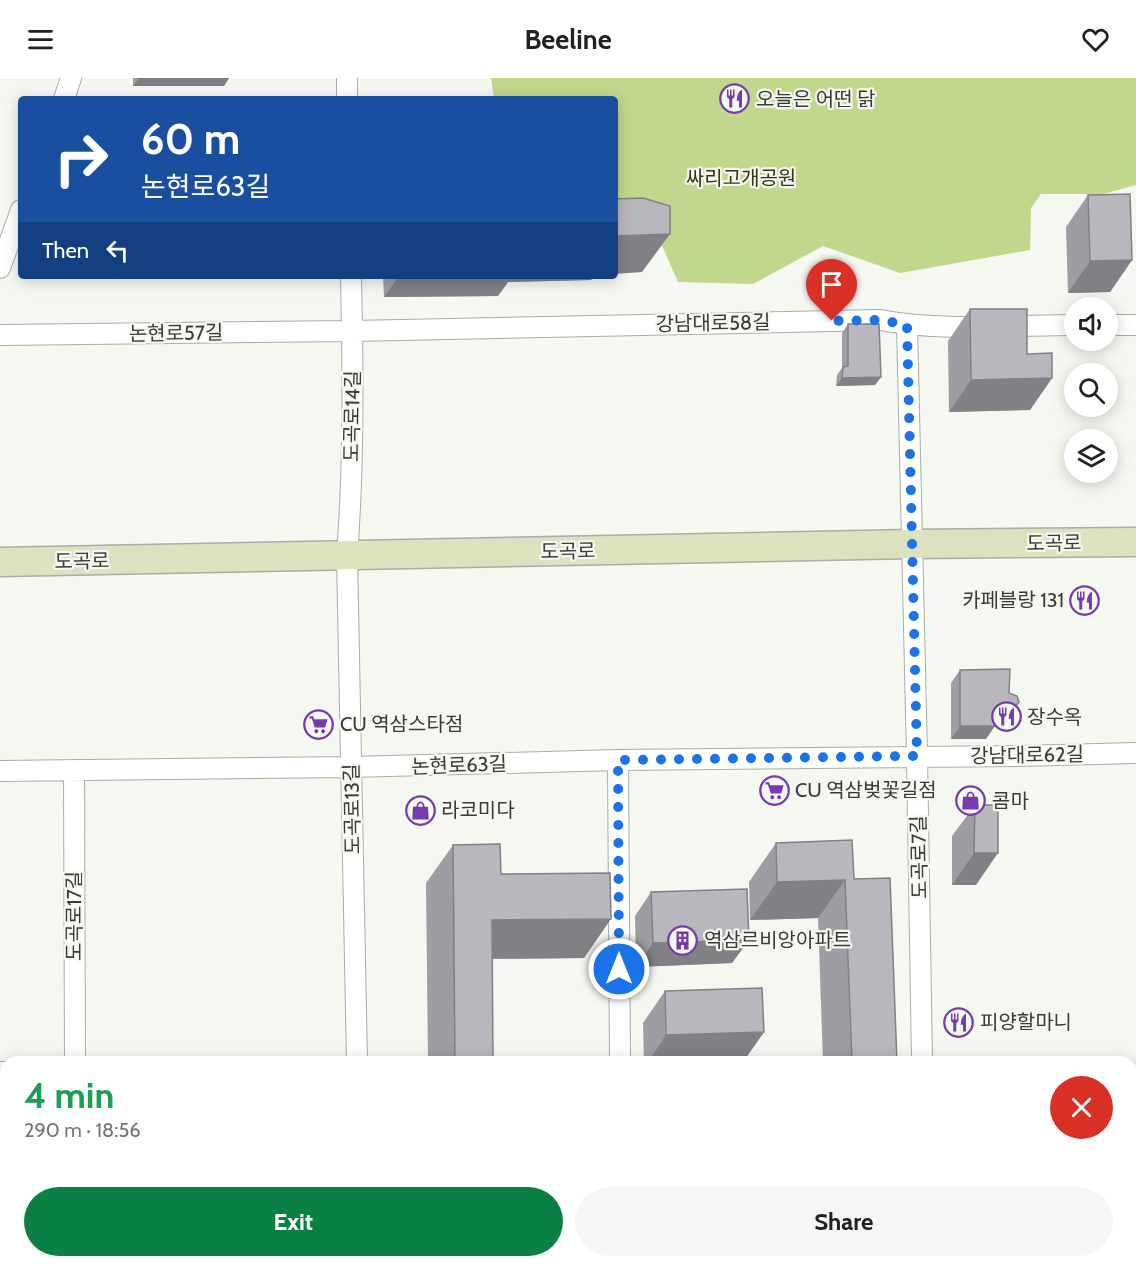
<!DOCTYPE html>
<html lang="en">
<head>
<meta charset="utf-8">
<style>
  :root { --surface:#fff; --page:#f6f6f6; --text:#222; --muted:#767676; --accent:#0b8043 }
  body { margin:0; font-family:Cabin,"Noto Sans KR",sans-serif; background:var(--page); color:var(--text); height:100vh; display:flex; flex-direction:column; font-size:22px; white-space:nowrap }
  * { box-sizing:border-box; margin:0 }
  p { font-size:20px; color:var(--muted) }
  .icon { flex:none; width:33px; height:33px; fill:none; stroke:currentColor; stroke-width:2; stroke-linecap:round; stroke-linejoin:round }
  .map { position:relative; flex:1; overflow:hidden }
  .panel { position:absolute; left:0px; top:978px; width:1137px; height:212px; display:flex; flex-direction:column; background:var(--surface); border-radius:18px 18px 0 0; box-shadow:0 3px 15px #0003 }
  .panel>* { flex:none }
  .top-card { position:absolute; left:18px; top:18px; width:600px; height:183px; border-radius:6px; box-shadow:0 3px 15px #0003; background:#1a4fa0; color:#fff; overflow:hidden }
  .fabs { position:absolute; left:1064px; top:219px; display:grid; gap:12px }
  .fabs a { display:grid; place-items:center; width:54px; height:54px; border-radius:50%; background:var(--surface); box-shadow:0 3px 15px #0003; font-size:30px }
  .pin { position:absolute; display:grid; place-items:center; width:51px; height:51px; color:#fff; margin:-62px -26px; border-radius:50% 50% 50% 0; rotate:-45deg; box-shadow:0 0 6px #0007 }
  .pin .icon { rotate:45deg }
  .me { position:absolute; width:66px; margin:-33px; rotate:0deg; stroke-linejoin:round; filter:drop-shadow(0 0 4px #0008) }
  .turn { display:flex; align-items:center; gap:21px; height:126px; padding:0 24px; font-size:27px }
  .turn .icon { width:78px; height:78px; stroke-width:2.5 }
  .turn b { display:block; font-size:42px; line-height:51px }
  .then { display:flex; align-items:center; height:57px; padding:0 24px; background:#0003; gap:12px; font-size:22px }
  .round { display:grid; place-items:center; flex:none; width:63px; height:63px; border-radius:32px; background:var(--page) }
  .overview { display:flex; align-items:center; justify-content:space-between; height:102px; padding:0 24px }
  h1 { font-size:36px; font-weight:800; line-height:45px; color:#1e9e55 }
  .cta { display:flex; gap:12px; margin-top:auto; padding:12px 24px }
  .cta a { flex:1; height:69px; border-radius:36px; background:var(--accent); color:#fff; font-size:24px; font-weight:800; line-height:69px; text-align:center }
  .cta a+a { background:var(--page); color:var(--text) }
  header { display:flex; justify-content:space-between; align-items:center; height:78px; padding:0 24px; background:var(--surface); font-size:27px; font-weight:800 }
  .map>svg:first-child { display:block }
</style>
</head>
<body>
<header><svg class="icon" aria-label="menu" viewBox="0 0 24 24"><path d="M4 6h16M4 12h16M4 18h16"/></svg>Beeline<svg class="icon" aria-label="heart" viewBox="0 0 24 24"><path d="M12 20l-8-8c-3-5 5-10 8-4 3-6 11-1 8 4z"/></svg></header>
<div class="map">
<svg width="1136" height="1189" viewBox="0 0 1136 1189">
  <rect width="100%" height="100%" fill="#f5f7f1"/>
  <path fill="#c1d78c" d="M 491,0 L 1136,0 L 1136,107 L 1103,116 L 1041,116 L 1031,130 L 1030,172 L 900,195 L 823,168 L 753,206 L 678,204 L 650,140 L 615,138 L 615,21 L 494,21 Z"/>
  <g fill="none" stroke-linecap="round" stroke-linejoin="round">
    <defs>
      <path id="minor" d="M 347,0 L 347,21
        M 64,21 L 71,0
        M 0,190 L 21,132
        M 351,198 C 353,291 354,385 347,478 L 357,984
        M 907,247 L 917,678 L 922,984
        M 1107,247 L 1136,247
        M 0,257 L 352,253 L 880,242 C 944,254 1009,247 1074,247
        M 618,682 L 620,984
        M 74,692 L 75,984
        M 0,693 L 351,689 L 618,682 L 1018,678 L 1136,675
        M 0,994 L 6,994
        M 79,1184 L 79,1189
        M 358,1184 L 358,1189
        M 621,1184 L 621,1189
        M 924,1184 L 925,1189"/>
      <path id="secondary" d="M 0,484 L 912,466 L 1136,464"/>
    </defs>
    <use href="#minor" stroke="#aaaca6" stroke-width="22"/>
    <use href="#secondary" stroke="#aaaca6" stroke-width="31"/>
    <use href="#minor" stroke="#fff" stroke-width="20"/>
    <use href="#secondary" stroke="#dae3bd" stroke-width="28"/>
  </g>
  <path fill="#9f9da3" d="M 133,0 L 229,0 L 224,8 L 133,8 Z
    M 1088,117 L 1132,182 L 1110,214 L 1068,215 L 1066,149 Z
    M 383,198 L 594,198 L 591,202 L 508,204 L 498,218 L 384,219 Z
    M 970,231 L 1027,276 L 1052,300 L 1030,332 L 949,334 L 948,263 Z
    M 848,246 L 875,307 L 836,308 L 837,297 L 842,290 L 842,255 Z
    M 960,592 L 1010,637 L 1004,643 L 996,644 L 986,661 L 951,661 L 951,605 Z
    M 975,727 L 976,807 L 952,807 L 952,758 Z
    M 776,765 L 854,801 L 897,984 L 823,984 L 818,840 L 750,842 L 749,804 Z
    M 453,767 L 501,796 L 584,880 L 492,881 L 493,984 L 428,984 L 426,805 Z
    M 651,814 L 749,862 L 732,885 L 636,889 L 635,838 Z
    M 665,913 L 764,954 L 743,984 L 644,984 L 643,945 Z
    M 437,1184 L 491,1184 L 487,1189 L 437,1189 Z
    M 813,1184 L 875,1184 L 871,1189 L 813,1189 Z"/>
  <path fill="#828084" d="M 139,0 L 229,0 L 224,8 L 133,8 Z
    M 670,156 L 642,194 L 615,196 L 615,161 L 617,158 Z
    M 1132,182 L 1110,214 L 1068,215 L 1090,183 Z
    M 399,198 L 594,198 L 591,202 L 508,204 L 498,218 L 384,219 Z
    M 881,299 L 875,307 L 836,308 L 842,300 Z
    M 1052,300 L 1030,332 L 949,334 L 971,302 Z
    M 1019,624 L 1004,643 L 988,645 L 997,632 Z
    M 960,648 L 995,648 L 986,661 L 951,661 Z
    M 974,775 L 998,775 L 976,807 L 952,807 Z
    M 845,802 L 818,840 L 750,842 L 777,804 Z
    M 611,841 L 584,880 L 465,881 L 492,842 Z
    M 749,862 L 732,885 L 636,889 L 653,865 Z
    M 764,954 L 743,984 L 648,984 L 666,957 Z
    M 451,1184 L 491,1184 L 487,1189 L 448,1189 Z
    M 834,1184 L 875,1184 L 871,1189 L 830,1189 Z"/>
  <path fill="#b9b7bd" stroke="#828084" stroke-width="1.5" d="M 1130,116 L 1132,182 L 1090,183 L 1088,117 Z
    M 643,120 L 670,128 L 670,156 L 617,158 L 618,164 L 615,164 L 615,121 Z
    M 970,231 L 1027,231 L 1027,276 L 1052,275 L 1052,300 L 971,302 Z
    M 848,246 L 879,246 L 881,299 L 842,300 L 843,289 L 848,288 Z
    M 1010,591 L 1009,615 L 1017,618 L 1019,624 L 1013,631 L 997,632 L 995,648 L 960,648 L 960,592 Z
    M 975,727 L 998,727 L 998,775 L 974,775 Z
    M 852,762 L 854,801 L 890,800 L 897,984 L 852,984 L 845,802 L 777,804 L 776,765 Z
    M 500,766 L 501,796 L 610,795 L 611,841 L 492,842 L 493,984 L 455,984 L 453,767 Z
    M 747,811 L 749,862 L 653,865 L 651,814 Z
    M 762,910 L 764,954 L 666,957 L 665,913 Z"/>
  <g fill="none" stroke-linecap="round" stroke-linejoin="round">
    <path stroke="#1a73e8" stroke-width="10" stroke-dasharray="0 18" d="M 619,891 L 618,682 L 917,678 L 907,247 L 880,242 L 832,243"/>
  </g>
  <defs>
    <symbol id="restaurant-ring" viewBox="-11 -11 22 22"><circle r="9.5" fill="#f5f7f1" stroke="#783aaf" stroke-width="1.5"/><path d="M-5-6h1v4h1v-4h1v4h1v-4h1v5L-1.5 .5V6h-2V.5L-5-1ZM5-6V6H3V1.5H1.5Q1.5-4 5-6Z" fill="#783aaf"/></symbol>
    <symbol id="supermarket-ring" viewBox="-11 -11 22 22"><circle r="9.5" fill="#f5f7f1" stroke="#783aaf" stroke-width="1.5"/><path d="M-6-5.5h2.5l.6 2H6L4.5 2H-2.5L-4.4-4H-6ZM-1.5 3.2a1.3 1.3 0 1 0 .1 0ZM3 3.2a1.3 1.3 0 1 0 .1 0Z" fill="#783aaf"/></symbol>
    <symbol id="shop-ring" viewBox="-11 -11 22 22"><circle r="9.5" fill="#f5f7f1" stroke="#783aaf" stroke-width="1.5"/><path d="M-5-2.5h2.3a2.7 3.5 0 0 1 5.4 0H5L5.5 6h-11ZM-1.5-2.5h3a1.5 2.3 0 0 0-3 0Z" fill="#783aaf"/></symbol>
    <symbol id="building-ring" viewBox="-11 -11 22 22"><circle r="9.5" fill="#f5f7f1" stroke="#783aaf" stroke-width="1.5"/><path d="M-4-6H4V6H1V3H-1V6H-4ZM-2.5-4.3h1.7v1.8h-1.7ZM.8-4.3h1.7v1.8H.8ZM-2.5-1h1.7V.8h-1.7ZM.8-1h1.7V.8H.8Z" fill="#783aaf"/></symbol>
  </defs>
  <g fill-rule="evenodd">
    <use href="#restaurant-ring" x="718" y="4" width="33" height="33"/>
    <use href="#restaurant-ring" x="1068" y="506" width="33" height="33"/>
    <use href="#restaurant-ring" x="990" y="622" width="33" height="33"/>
    <use href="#supermarket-ring" x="302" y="630" width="33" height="33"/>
    <use href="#supermarket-ring" x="758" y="696" width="33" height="33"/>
    <use href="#shop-ring" x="954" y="706" width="33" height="33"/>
    <use href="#shop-ring" x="404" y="716" width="33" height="33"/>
    <use href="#building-ring" x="666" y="846" width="33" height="33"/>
    <use href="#restaurant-ring" x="942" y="928" width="33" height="33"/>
  </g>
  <g text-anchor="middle" stroke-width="4.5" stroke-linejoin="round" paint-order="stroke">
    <g font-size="20" fill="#3a3b38" stroke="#f5f7f1" text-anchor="start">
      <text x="756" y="28">오늘은 어떤 닭</text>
      <text x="1064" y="529" text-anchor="end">카페블랑 131</text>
      <text x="1027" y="646">장수옥</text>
      <text x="340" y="653">CU 역삼스타점</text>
      <text x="795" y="719">CU 역삼벚꽃길점</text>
      <text x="992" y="730">콤마</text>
      <text x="441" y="739">라코미다</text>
      <text x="704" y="869">역삼르비앙아파트</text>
      <text x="980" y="951">피양할마니</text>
    </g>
    <g font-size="20" fill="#303915" stroke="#f5f7f1">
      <text x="741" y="107">싸리고개공원</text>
    </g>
    <g font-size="20" fill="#3a3b38" stroke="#f5f7f1">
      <text transform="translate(713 245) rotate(-1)" y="7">강남대로58길</text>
      <text transform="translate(176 255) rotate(-1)" y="7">논현로57길</text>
      <text transform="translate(352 338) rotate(-89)" y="7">도곡로14길</text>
      <text transform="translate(1054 465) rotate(-1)" y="7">도곡로</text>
      <text transform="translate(568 473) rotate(-1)" y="7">도곡로</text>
      <text transform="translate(82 483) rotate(-1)" y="7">도곡로</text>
      <text transform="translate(1027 677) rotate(-1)" y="7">강남대로62길</text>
      <text transform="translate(459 687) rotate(-2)" y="7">논현로63길</text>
      <text transform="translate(352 731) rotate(-91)" y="7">도곡로13길</text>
      <text transform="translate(919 779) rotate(-91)" y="7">도곡로7길</text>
      <text transform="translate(74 838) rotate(-90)" y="7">도곡로17길</text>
    </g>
  </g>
</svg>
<div class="fabs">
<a><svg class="icon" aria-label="sound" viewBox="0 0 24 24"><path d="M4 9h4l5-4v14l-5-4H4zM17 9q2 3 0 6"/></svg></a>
<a><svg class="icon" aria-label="search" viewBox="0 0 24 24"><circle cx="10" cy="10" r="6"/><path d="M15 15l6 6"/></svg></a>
<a><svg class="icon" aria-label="layers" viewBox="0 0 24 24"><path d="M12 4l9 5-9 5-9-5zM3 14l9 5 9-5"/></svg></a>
</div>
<div class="pin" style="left:832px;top:243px;background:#d93025"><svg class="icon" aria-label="arrive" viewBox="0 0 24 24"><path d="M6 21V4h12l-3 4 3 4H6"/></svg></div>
<svg class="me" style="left:619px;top:891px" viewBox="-20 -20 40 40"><circle r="17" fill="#1a73e8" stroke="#fff" stroke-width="3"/><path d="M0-11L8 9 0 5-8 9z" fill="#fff"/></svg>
<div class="top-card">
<div class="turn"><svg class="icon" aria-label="right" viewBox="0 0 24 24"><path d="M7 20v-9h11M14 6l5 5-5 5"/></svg><div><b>60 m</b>논현로63길</div></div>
<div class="then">Then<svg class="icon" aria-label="left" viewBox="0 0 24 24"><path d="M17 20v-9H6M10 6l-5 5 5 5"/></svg></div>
</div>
<section class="panel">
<div class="overview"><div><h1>4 min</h1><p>290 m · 18:56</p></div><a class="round" style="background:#d93025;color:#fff"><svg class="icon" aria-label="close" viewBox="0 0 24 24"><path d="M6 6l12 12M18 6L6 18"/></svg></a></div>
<div class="cta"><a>Exit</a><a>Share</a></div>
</section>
</div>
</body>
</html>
